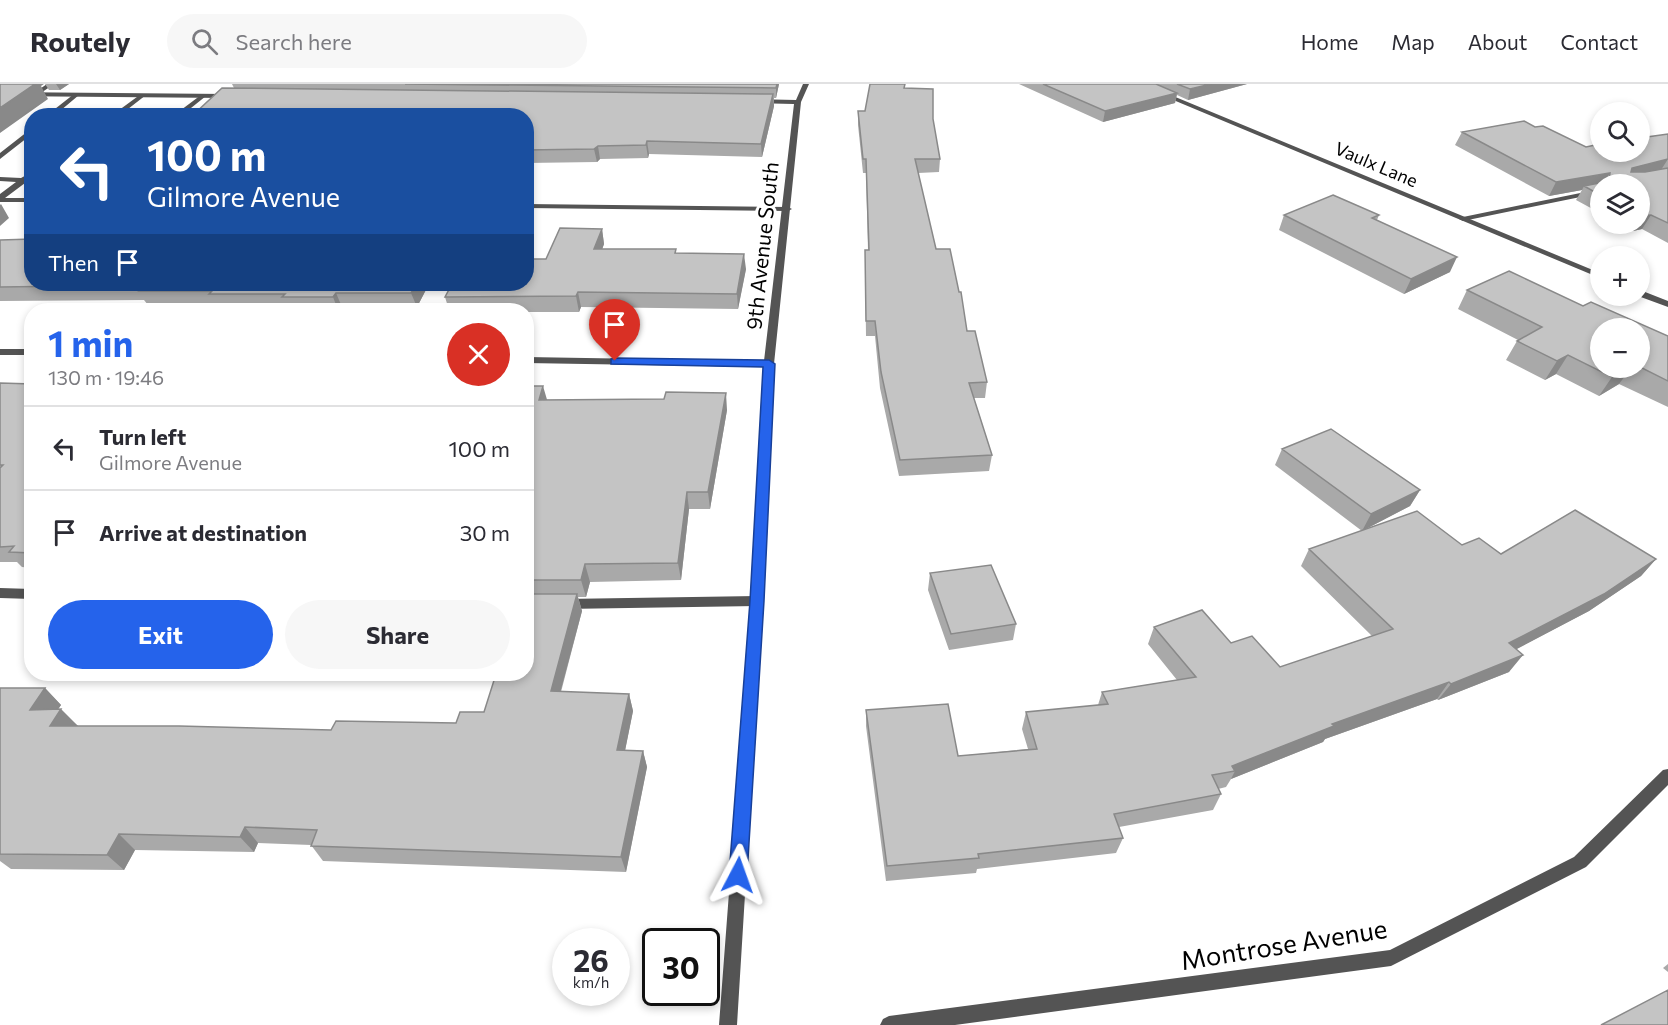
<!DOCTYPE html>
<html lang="en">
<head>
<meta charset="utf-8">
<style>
  :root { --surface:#fff; --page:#f7f7f7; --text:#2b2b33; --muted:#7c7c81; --line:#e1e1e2; --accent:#2563eb }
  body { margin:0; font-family:Commissioner,sans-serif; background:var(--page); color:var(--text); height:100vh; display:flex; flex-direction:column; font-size:22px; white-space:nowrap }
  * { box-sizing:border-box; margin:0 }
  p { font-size:20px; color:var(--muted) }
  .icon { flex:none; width:33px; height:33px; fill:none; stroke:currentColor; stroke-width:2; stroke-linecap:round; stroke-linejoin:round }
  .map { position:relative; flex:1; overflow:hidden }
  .sheet { position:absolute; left:24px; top:219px; width:510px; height:378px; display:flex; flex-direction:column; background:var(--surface); border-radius:24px; box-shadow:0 3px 9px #0003 }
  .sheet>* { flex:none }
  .top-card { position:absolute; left:24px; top:24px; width:510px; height:183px; border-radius:24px; box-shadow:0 3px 9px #0003; background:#1a4fa0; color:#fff; overflow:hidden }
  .controls { position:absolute; left:1590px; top:18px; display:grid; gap:12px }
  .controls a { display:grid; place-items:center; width:60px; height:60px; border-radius:50%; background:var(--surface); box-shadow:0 3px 9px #0003; font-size:30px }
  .speed { position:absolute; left:552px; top:844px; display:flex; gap:12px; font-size:30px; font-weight:700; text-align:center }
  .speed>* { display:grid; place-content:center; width:78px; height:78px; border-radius:50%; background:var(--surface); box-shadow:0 3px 9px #0003; line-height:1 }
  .speed small { font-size:15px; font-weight:400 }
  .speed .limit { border:3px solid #111; border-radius:9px; background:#fff; color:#111 }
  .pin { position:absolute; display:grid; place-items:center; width:51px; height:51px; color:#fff; margin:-62px -26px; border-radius:50% 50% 50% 0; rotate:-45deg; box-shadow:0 0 6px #0007 }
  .pin .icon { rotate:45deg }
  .me { position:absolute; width:66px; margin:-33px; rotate:4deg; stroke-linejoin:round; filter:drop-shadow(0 0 4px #0008) }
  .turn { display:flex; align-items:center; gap:21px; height:126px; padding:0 24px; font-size:27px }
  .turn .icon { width:78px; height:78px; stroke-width:2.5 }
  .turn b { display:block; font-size:42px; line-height:51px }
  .then { display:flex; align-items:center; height:57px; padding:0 24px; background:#0003; gap:12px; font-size:22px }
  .round { display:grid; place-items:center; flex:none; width:63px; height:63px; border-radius:32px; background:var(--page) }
  .headline { display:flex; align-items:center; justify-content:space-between; height:102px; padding:0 24px }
  h1 { font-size:36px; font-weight:700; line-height:45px; color:var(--accent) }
  .button { display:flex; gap:12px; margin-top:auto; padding:12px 24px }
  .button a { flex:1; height:69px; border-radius:36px; background:var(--accent); color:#fff; font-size:24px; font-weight:700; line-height:69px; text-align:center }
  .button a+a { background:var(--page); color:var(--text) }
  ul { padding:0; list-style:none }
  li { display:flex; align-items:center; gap:18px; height:84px; padding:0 24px; border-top:2px solid var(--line) }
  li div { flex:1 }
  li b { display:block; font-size:22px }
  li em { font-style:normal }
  header { display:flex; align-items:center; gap:36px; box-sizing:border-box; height:84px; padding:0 30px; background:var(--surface); border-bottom:2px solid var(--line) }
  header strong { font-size:28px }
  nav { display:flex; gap:33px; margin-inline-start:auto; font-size:21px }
  .search { width:420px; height:54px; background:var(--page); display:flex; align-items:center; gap:15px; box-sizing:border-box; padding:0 21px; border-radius:33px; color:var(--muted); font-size:22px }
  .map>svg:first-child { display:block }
</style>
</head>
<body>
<header>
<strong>Routely</strong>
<div class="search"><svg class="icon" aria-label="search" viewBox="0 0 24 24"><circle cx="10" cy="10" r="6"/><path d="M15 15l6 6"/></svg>Search here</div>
<nav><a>Home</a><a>Map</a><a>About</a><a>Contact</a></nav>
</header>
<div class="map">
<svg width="1668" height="941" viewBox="0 0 1668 941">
  <rect width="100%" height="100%" fill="#fff"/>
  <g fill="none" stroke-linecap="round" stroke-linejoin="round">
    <path fill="#545454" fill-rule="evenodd" d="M 47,0 L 54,0 L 38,11 L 34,11 L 34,9 Z
      M 74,10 L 79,11 L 54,32 L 46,32 Z
      M 141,10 L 146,11 L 119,32 L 111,32 Z
      M 201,11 L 206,12 L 181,32 L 173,32 Z
      M 32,44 L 32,50 L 0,75 L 0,69 Z
      M 32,88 L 32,94 L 29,99 L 25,99 L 5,114 L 32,114 L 32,118 L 0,118 L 0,110 L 16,98 L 0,97 L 0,93 L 21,94 Z
      M 1600,105 L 1600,109 L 1463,137 L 1459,135 L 1463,133 Z
      M 526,120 L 788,123 L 792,125 L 788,127 L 526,124 Z
      M 0,504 L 32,505 L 32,515 L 0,514 Z
      M 757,512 L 761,514 L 763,517 L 761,520 L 757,522 L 564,525 L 560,523 L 558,520 L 560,517 L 564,515 Z"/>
    <path fill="#545454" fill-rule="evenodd" d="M 803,0 L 809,0 L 801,18 L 774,280 L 763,517 L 737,941 L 719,941 L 751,517 L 764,283 L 526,279 L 526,273 L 764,277 L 794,20 L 757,19 L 754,17 L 757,15 L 796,16 Z
      M 1135,0 L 1144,0 L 1600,189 L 1600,194 Z
      M 0,8 L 227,10 L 230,12 L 227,14 L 0,12 Z
      M 1640,206 L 1668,217 L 1668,223 L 1638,212 Z
      M 0,265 L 32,265 L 32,271 L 0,271 Z
      M 1668,685 L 1668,701 L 1586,783 L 1391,882 L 955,941 L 880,941 L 883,935 L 889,932 L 1390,866 L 1574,773 L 1663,686 Z"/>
  </g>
  <path fill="#a9a9a9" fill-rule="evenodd" d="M 45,0 L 69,0 L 60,6 L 49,6 Z
    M 232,0 L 779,0 L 776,14 L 774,14 L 774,22 L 762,73 L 649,70 L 648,74 L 600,75 L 597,78 L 526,79 L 526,32 L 234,4 Z
    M 1019,0 L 1247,0 L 1188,16 L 1177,11 L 1175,19 L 1103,38 Z
    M 905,4 L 933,35 L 940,75 L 939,88 L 918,89 L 936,165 L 987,298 L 985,314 L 974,314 L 992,371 L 989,387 L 899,392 L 880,304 L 875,252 L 866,252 L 865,166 L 868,166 L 866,89 L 863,89 L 858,41 L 858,27 L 865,27 Z
    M 1535,43 L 1586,63 L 1668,50 L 1668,159 L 1642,145 L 1633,147 L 1619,140 L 1640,140 L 1640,100 L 1600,100 L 1600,129 L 1576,116 L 1582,106 L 1549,112 L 1455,61 L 1462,48 Z
    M 1284,131 L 1379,131 L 1377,136 L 1450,188 L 1404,210 L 1279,146 Z
    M 602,145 L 604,160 L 602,165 L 676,165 L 676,169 L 746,185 L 738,225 L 581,223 L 579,228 L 526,228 L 526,226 L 449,226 L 445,213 L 546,175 Z
    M 0,156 L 32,200 L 429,200 L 417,223 L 342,223 L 340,226 L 289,226 L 288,224 L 216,225 L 214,221 L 148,221 L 144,216 L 0,217 Z
    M 1467,206 L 1583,222 L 1668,252 L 1668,323 L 1619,300 L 1599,312 L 1556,290 L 1545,296 L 1506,276 L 1517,257 L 1518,256 L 1458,225 ZM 1640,244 L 1640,284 L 1600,284 Z
    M 0,299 L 32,300 L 32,484 L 22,483 L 17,478 L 0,478 Z
    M 526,302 L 547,316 L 727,326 L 710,425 L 689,425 L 681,496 L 590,498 L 586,513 L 578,513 L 582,527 L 561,608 L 629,610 L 633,627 L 625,666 L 643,667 L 647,683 L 626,788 L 323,777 L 311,761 L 258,759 L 254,768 L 135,766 L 124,786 L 11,785 L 0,777 L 0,604 L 45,604 L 61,621 L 58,625 L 78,642 L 331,646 L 456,639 L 484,628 L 526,590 Z
    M 1282,365 L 1420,406 L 1410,422 L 1362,447 L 1275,381 Z
    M 1462,461 L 1501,470 L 1656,475 L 1641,492 L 1589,527 L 1516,565 L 1509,588 L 1438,616 L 1437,615 L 1325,655 L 1323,658 L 1231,695 L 1226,703 L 1218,705 L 1221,710 L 1213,726 L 1119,743 L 1123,754 L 1116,769 L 977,785 L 976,789 L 886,797 L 866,642 L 866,626 L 958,672 L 1028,665 L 1022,645 L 1026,628 L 1098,621 L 1102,608 L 1177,596 L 1148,560 L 1154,543 L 1231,559 L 1280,583 L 1372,552 L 1301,482 L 1309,465 Z
    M 930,489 L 1016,540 L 1013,556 L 949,566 L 928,506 Z
    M 1668,880 L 1668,888 L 1663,884 Z"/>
  <path fill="#898989" d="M 31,0 L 44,0 L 41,2 L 48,15 L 0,49 L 0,24 Z
    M 56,0 L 69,0 L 60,6 Z
    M 777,0 L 779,0 L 776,14 L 776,4 Z
    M 1211,0 L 1247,0 L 1188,16 L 1190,5 Z
    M 1177,9 L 1175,19 L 1103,38 L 1105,27 Z
    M 773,10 L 774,22 L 762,73 L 761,60 Z
    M 647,57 L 649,70 L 648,74 L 646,61 Z
    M 598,62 L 600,75 L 597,78 L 594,65 Z
    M 1668,75 L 1659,89 L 1623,98 L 1632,84 Z
    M 1610,89 L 1603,100 L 1584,102 L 1582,106 L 1549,112 L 1556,98 Z
    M 1,120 L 9,134 L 0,142 L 0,121 Z
    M 1651,131 L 1642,145 L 1633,147 L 1638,140 L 1640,140 L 1640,137 L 1642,132 Z
    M 602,145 L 604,160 L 597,180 L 594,165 Z
    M 744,170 L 746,185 L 738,225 L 737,210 Z
    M 1457,173 L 1450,188 L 1404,210 L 1411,195 Z
    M 417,200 L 429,200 L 417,223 L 411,209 Z
    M 578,208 L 581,223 L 579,228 L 576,212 Z
    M 336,209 L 342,223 L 340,226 L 338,226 L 333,213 Z
    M 1568,271 L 1556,290 L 1545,296 L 1557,277 Z
    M 1628,284 L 1631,284 L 1619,300 L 1599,312 L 1612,293 Z
    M 543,302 L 548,319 L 539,316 Z
    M 726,309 L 727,326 L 710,425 L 708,408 Z
    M 1420,406 L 1410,422 L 1362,447 L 1371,430 Z
    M 687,408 L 689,425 L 681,496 L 678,479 Z
    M 1656,475 L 1641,492 L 1589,527 L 1496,576 L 1509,559 Z
    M 585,480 L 590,498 L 586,513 L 581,496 Z
    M 577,510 L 582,527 L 556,624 L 551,607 Z
    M 1523,571 L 1509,588 L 1438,616 L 1451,600 Z
    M 1449,598 L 1437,615 L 1325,655 L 1323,658 L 1231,695 L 1235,687 L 1232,682 L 1332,640 Z
    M 45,604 L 61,621 L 47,642 L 30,626 Z
    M 629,610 L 633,627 L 622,682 L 617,666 Z
    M 61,625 L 78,642 L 50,642 Z
    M 643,667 L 647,683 L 626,788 L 621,773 Z
    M 245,743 L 258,759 L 254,768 L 240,753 Z
    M 119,750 L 135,766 L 124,786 L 107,771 Z"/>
  <path fill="#c4c4c4" stroke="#898989" stroke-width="1.5" d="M 0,0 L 35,0 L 0,24 Z
    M 405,0 L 777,0 L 776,4 Z
    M 870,0 L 905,0 L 904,4 L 933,5 L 933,35 L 940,75 L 915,75 L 936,165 L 950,165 L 959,208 L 961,208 L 967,247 L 975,247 L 987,298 L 969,299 L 992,371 L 900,376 L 881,288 L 875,237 L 866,237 L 865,166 L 869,166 L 866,75 L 863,75 L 858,27 L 865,27 Z
    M 1043,0 L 1156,0 L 1177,9 L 1105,27 Z
    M 1177,0 L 1211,0 L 1190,5 Z
    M 222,4 L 773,10 L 761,60 L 647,57 L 646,61 L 598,62 L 594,65 L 526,66 L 526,32 L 192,32 Z
    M 1524,37 L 1535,43 L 1543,42 L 1586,63 L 1600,60 L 1600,68 L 1640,68 L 1640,54 L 1668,50 L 1668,75 L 1632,84 L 1631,88 L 1645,88 L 1668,84 L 1668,139 L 1651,131 L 1642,132 L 1640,131 L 1640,100 L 1600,100 L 1600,111 L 1584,102 L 1609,97 L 1610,89 L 1556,98 L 1462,48 Z
    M 1333,111 L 1379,131 L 1372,134 L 1457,173 L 1411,195 L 1284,131 Z
    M 560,144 L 602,145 L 594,165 L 676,165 L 675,169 L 744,170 L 737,210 L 578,208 L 576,212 L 445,213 L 452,200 L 526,200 L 526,175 L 546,175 Z
    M 32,155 L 32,200 L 417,200 L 411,209 L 336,209 L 333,213 L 282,213 L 285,210 L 209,210 L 212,207 L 139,207 L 145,201 L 0,203 L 0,156 Z
    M 1509,187 L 1583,222 L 1591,218 L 1668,252 L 1668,297 L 1640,283 L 1640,244 L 1600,244 L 1600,284 L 1628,284 L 1612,293 L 1568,271 L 1557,277 L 1517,257 L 1542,243 L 1467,206 Z
    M 0,299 L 32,300 L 32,469 L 9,468 L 14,462 L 0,463 L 0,384 L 3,381 L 0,381 Z
    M 526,302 L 543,302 L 539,316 L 664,315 L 666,308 L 726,309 L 708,408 L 687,408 L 678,479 L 585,480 L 581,496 L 526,496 Z
    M 1331,345 L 1420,406 L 1371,430 L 1282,365 Z
    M 1575,426 L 1656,475 L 1604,510 L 1509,559 L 1523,571 L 1451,600 L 1449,598 L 1332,640 L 1334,642 L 1232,682 L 1235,687 L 1212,691 L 1221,710 L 1114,730 L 1123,754 L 978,770 L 979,774 L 887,782 L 866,626 L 948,620 L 958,672 L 1037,665 L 1026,628 L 1108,620 L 1102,608 L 1196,593 L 1154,543 L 1202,526 L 1231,559 L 1252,552 L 1280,583 L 1393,545 L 1309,465 L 1417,427 L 1462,461 L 1479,454 L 1501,470 Z
    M 991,481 L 1016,540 L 951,550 L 930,489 Z
    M 526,510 L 577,510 L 551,607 L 629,610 L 617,666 L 643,667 L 621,773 L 311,762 L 317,746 L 245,743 L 240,753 L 119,750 L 107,771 L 0,770 L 0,604 L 45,604 L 30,626 L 61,625 L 50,642 L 179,642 L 331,646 L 336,637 L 456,639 L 460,628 L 484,628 L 496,590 L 526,590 Z
    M 1668,906 L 1668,941 L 1601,941 Z"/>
  <path fill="#2563eb" stroke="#184099" stroke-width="1.5" d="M 615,274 L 769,276 L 775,280 L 764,517 L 747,791 L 744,797 L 738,799 L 732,797 L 729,791 L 750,517 L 763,283 L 611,280 L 611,275 Z"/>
  <g text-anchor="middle" stroke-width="6" stroke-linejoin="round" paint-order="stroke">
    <g font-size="18" fill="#000" stroke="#fff">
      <text transform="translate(1376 81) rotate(23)" y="6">Vaulx Lane</text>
    </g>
    <g font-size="21" fill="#000" stroke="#fff">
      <text transform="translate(763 162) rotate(-84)" y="7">9th Avenue South</text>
    </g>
    <g font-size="26" fill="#000" stroke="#fff">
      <text transform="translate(1284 861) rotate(-9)" y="9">Montrose Avenue</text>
    </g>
  </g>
</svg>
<div class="controls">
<a><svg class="icon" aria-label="search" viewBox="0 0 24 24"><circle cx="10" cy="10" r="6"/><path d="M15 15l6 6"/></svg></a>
<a><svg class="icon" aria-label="layers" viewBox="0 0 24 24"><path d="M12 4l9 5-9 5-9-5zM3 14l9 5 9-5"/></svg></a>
<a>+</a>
<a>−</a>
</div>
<div class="speed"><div>26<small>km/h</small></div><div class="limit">30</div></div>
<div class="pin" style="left:615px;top:277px;background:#d93025"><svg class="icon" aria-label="arrive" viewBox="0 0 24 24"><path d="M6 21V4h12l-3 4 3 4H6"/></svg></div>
<svg class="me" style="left:738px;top:791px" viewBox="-20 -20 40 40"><path d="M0-17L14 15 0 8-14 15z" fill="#2563eb" stroke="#fff" stroke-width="4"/></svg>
<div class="top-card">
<div class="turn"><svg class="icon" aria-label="left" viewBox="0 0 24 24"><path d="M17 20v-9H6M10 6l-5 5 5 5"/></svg><div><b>100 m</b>Gilmore Avenue</div></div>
<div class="then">Then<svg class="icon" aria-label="arrive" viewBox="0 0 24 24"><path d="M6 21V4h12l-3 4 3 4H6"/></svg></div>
</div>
<section class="sheet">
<div class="headline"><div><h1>1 min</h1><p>130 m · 19:46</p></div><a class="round" style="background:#d93025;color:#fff"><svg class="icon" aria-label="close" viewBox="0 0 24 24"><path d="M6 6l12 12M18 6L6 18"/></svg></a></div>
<ul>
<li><svg class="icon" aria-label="left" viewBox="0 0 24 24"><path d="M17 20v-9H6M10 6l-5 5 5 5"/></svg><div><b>Turn left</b><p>Gilmore Avenue</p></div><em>100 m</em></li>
<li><svg class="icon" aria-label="arrive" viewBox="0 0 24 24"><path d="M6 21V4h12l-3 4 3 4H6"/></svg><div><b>Arrive at destination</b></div><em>30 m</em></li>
</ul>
<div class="button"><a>Exit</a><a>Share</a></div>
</section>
</div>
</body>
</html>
